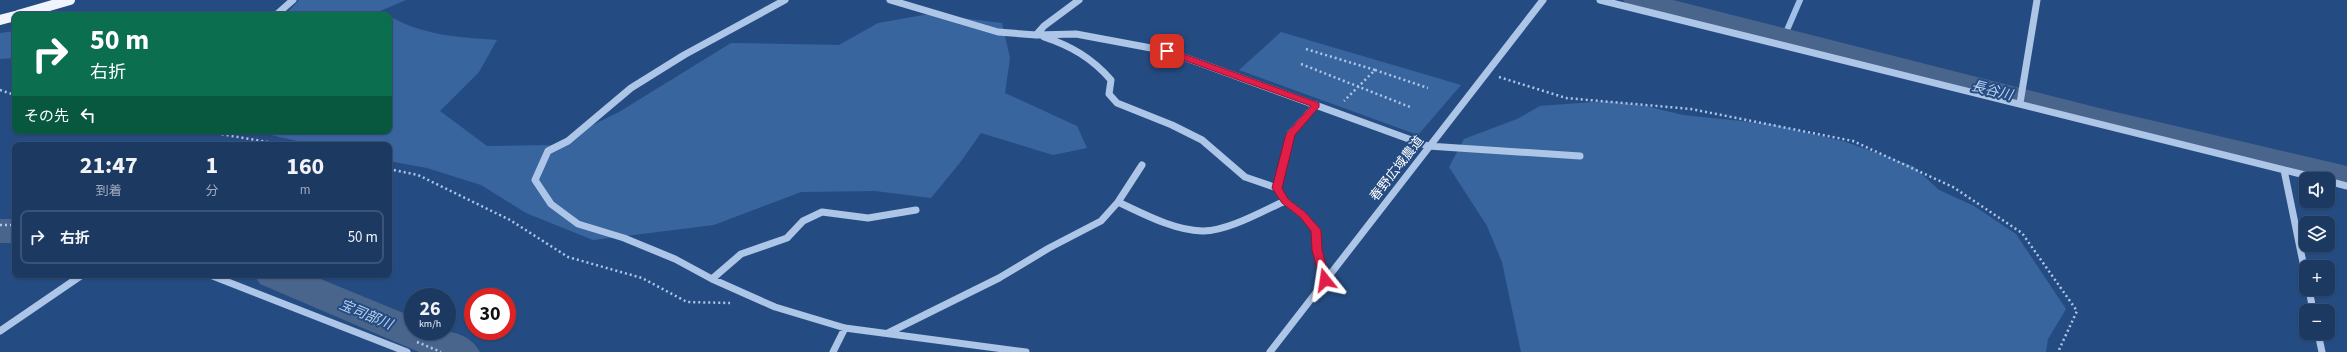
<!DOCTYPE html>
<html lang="ja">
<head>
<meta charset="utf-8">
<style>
  :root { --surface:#1c3962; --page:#29446b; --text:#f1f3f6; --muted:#a0acbe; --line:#3a5377 }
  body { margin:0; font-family:"Source Sans 3","Noto Sans JP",sans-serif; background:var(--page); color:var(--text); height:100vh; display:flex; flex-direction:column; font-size:15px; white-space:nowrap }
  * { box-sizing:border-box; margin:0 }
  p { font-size:13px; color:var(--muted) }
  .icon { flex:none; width:22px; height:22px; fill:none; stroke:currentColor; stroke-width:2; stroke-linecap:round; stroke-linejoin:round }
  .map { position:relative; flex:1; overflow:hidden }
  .side { position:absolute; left:12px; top:142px; width:380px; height:136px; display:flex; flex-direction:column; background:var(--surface); border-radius:8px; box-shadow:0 1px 3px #0004,0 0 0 1px var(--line) }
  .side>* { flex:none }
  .top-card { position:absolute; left:12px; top:12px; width:380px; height:122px; border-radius:8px; box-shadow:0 1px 3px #0004,0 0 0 1px var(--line); background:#0b6e4f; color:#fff; overflow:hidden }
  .tools { position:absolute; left:2299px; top:172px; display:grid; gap:8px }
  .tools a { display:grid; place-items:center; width:36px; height:36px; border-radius:8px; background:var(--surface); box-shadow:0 1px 3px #0004,0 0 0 1px var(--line); font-size:20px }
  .speed { position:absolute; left:404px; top:288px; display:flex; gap:8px; font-size:20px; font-weight:700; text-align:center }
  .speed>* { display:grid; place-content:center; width:52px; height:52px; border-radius:50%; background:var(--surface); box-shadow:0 1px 3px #0004,0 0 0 1px var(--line); line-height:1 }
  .speed small { font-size:10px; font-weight:400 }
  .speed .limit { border:6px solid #d22; background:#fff; color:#111 }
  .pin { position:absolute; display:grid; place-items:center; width:34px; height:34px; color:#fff; margin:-17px; border-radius:8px; box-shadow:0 2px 6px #0006 }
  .me { position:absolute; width:44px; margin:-22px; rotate:345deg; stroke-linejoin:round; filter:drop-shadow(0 0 3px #0008) }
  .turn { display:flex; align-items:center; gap:14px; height:84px; padding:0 12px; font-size:18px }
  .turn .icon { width:52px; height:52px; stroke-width:2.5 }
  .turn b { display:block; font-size:28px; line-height:34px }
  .then { display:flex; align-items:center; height:38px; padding:0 12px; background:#0003; gap:8px; font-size:15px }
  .eta { display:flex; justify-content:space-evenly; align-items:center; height:68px; text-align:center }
  .eta b { font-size:24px; font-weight:700; line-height:28px }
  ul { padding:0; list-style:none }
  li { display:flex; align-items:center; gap:12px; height:54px; margin:0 8px 6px; padding:0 4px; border:2px solid var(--line); border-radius:8px }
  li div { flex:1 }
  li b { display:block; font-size:15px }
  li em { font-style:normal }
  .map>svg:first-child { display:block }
</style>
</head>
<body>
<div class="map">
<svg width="2347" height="352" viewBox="0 0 2347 352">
  <rect width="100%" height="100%" fill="#254c82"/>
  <path fill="#39659f" d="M 299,0 L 406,0 L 380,11 L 387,15 L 285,15 Z
    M 929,14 L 1002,23 L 1010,58 L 1005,93 L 1077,126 L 1087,148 L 1053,155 L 981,133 L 959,164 L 931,198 L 875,191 L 801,192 L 714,225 L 593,240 L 526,213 L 481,185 L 427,168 L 389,161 L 389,145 L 315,145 L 253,131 L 389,131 L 389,16 C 425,36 457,37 497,40 L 479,72 L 440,111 L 487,146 L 552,145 L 619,112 L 731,43 L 839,45 L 878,23 Z
    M 15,31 L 15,58 L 0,59 L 0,33 Z
    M 1281,32 L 1461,85 L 1418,135 L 1239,70 Z
    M 1606,101 L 1646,106 L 1683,115 L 1771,124 L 1846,142 L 1913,166 L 1939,190 L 1974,206 L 2016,234 L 2066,309 L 2048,339 L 2046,352 L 1521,352 L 1502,262 L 1487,226 L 1449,167 L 1464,139 L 1517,119 L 1540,106 Z"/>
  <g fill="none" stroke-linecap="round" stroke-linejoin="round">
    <path stroke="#a1c0e8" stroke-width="6" d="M 1784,37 L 1800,0"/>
    <path fill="#49658c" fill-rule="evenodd" d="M 1623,0 L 1673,0 L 2103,109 L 2347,166 L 2347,188 L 2328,183 L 2328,179 L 2310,179 L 2088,125 L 1628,6 Z
      M 0,219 L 15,219 L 15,243 L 0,243 Z
      M 254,275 L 311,275 L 413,317 L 413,331 C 438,331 466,327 480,352 L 419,352 L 260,284 Z"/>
    <path stroke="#adc6e7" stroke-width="2.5" stroke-dasharray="2 3" stroke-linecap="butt" d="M 1306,49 L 1375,70 L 1344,101
      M 1301,64 L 1410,107
      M 1375,70 L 1428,88
      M 1499,77 L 1566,98 L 1691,109 L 1853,141 L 1953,187 L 2022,233 L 2077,311 L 2058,352
      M 0,90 L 15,95
      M 202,131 L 286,145
      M 389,169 L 418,175 L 510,220 L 568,257 L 642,278 L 687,302 L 730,303
      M 0,225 L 15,225
      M 417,342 L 441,352"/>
    <path stroke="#adc6e7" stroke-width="7" d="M 785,0 L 684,55 L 631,88 L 568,141 L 548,151 L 535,180 L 551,204 L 578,224 L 624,238 L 675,259 L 712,279 L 775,307 L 845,328 L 1026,352
      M 890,0 L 998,32 L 1036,35 L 1076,34 L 1167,51 L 1428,146 L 1580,156
      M 1600,0 L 2321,179
      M 276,15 L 293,0
      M 1036,35 L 1044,26 L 1079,0
      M 1044,37 C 1071,46 1092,58 1111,80 L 1109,94 L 1117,103 L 1172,125 L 1202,140 L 1245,177 L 1277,188
      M 2020,103 L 2037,0
      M 1316,105 L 1290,134 L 1277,188 L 1285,201 L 1303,215 L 1316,230 L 1317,250 L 1325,280
      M 2284,170 L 2306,277
      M 2328,181 L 2347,186
      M 1118,202 C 1144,214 1173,230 1202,231 C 1226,232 1263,211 1285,201
      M 210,275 L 407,352
      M 712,279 L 741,254 L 787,238 L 803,221 L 822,212 L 868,218 L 916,210
      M 2309,289 L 2313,311
      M 0,331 L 82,275
      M 888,333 L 999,278 L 1049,248 L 1101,221 L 1118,202 L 1142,165
      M 2318,333 L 2322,352
      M 833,352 L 845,328
      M 1270,352 L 1543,0"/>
    <path stroke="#eff4fd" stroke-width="10" d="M 18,15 L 70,0
      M 0,20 L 15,16"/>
  </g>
  <path fill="#e11d48" stroke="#92132f" d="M 1164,49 L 1170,49 L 1319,103 L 1319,107 L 1295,135 L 1282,188 L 1288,199 L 1306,213 L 1321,230 L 1322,250 L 1330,280 L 1329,282 L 1325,283 L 1320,280 L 1312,250 L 1311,231 L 1300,217 L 1282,203 L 1272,188 L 1286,134 L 1311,106 L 1164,53 Z"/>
  <g text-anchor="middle" stroke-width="4" stroke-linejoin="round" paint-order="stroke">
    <g font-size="13" fill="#fff" stroke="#254c82">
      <text transform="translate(1396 168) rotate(-52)" y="5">春野広域農道</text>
    </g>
    <g font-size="14" font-style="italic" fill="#b8d0ee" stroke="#254c82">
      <text transform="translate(1992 90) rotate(14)" y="5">長谷川</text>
      <text transform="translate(366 314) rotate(23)" y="5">宝司部川</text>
    </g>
  </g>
</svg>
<div class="tools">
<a><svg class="icon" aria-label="sound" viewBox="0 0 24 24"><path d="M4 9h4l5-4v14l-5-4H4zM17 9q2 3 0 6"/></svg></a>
<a><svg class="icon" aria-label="layers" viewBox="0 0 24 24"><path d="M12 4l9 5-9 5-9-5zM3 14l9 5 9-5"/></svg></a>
<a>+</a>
<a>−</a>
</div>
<div class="speed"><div>26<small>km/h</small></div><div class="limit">30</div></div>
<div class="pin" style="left:1167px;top:51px;background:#d93025"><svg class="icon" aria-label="arrive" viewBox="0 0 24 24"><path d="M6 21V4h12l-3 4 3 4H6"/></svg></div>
<svg class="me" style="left:1325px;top:280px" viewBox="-20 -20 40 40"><path d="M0-17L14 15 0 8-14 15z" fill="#e11d48" stroke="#fff" stroke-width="4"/></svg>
<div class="top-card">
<div class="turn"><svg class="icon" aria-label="right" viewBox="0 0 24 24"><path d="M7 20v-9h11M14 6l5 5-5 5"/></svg><div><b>50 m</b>右折</div></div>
<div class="then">その先<svg class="icon" aria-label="left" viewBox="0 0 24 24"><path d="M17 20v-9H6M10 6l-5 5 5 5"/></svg></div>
</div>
<section class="side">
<div class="eta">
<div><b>21:47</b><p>到着</p></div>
<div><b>1</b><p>分</p></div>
<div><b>160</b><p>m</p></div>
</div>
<ul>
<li><svg class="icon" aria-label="right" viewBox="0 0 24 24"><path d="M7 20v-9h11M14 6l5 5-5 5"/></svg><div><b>右折</b></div><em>50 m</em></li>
</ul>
</section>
</div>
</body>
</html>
